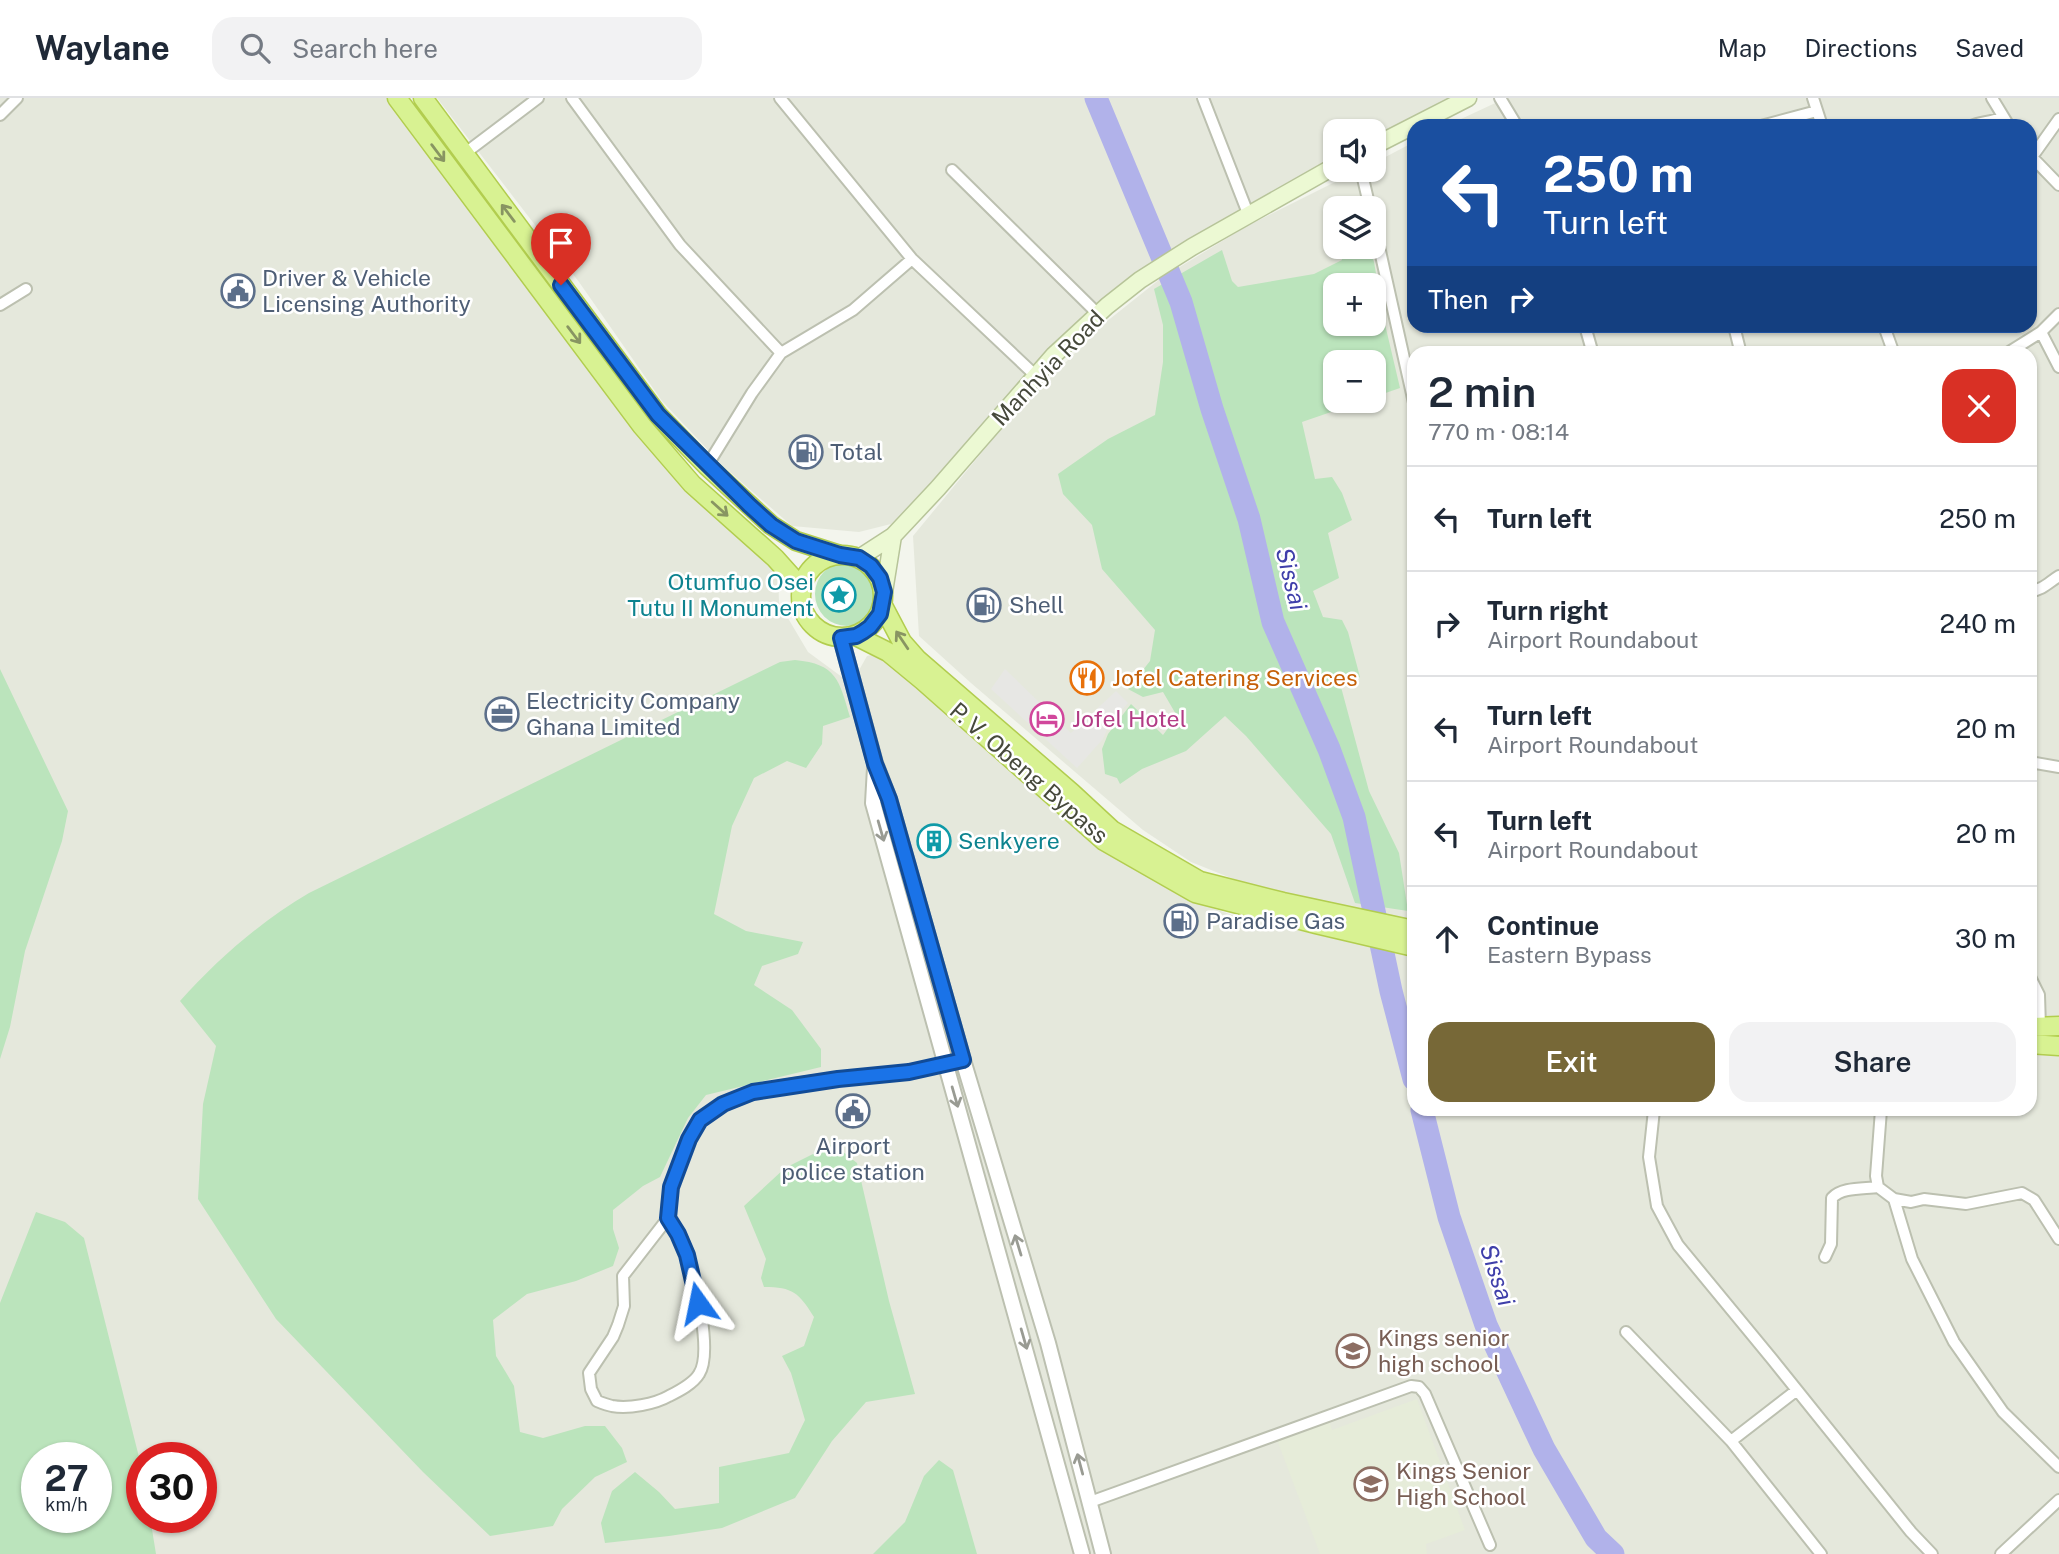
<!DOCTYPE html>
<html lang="en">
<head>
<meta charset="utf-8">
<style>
  :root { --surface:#fff; --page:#f2f2f3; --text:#1f2937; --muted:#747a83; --line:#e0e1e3; --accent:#776837 }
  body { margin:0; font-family:"Public Sans",sans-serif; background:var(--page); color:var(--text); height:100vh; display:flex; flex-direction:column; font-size:26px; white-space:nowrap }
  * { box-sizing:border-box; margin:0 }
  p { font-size:23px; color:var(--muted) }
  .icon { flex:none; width:38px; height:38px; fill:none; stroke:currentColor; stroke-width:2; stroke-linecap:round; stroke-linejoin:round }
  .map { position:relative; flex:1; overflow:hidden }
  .details { position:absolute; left:1407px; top:248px; width:630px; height:770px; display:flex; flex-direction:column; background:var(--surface); border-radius:21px; box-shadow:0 2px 5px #0004 }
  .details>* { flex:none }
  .top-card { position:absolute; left:1407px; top:21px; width:630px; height:214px; border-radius:21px; box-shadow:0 2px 5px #0004; background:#1a4fa0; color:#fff; overflow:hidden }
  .controls { position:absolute; left:1323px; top:21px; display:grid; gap:14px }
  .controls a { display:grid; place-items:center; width:63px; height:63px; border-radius:14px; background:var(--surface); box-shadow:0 2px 5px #0004; font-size:35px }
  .speed { position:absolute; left:21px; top:1344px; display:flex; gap:14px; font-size:35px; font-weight:700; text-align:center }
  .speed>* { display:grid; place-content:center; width:91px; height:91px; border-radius:50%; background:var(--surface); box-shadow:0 2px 5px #0004; line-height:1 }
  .speed small { font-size:18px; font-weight:400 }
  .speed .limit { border:10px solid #d22; background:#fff; color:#111 }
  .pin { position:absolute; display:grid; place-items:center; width:60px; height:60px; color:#fff; margin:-72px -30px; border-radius:50% 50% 50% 0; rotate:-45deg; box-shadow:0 0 7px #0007 }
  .pin .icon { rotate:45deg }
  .me { position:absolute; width:77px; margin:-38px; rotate:348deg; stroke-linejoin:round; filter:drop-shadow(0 0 5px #0008) }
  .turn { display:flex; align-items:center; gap:24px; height:147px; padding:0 21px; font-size:32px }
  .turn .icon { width:91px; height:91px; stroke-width:2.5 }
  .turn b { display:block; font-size:49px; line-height:60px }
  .then { display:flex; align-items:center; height:66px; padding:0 21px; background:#0003; gap:14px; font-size:26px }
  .round { display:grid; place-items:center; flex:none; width:74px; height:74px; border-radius:21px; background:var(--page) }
  .headline { display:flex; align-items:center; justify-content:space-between; height:119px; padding:0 21px }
  h1 { font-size:42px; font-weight:600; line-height:52px }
  .button { display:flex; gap:14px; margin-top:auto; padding:14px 21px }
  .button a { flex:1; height:80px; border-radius:21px; background:var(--accent); color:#fff; font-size:28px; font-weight:600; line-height:80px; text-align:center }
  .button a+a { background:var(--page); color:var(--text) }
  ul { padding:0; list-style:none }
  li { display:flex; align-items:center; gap:21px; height:105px; padding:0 21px; border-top:2px solid var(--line) }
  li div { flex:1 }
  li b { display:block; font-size:26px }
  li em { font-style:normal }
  header { display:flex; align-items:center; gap:42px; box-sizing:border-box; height:98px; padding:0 35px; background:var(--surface); border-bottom:2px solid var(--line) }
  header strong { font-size:33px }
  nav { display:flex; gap:38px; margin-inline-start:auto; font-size:24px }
  .search { width:490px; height:63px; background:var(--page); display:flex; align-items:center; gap:18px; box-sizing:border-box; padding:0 24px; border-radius:21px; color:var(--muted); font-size:26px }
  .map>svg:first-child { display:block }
</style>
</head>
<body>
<header>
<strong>Waylane</strong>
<div class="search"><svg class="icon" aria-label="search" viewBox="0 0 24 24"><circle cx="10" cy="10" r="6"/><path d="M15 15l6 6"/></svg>Search here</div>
<nav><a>Map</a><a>Directions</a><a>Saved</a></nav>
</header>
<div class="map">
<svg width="2059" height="1456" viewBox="0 0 2059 1456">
  <rect width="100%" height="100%" fill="#f3f5ed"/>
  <path fill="#e5e8dc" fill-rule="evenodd" d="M 0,0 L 387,0 L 484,128 L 579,248 L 778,473 L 779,505 L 808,554 L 842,579 L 858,574 L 867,558 L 879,555 L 1044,698 L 1142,775 L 1198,805 L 1232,817 L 1414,859 L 1414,1012 L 2030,1012 L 2030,956 L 2059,956 L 2059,1456 L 0,1456 ZM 37,1360 L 96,1360 L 96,1419 L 37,1419 ZM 142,1360 L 201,1360 L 201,1419 L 142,1419 Z
    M 437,0 L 1459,0 L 1374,44 L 1374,33 L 1335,33 L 1335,64 L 1149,171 L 963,351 L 891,426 L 859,434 L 792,428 L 723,368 L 662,303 L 579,184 Z
    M 1506,0 L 2059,0 L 2059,921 L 2030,921 L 2030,256 L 1414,256 L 1414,822 L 1321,803 L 1241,784 L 1191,764 L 1143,732 L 971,585 L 919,538 L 913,438 L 1011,319 L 1106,224 L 1160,181 L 1247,128 L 1359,72 L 1374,72 L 1374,65 L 1414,44 L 1414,228 L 2030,228 L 2030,28 L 1446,28 ZM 1335,110 L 1374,110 L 1374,149 L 1335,149 ZM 1335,187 L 1374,187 L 1374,226 L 1335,226 ZM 1335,264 L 1374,264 L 1374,303 L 1335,303 Z"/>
  <path fill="#e6ecd9" d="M 1417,1301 L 1465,1432 L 1426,1446 L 1427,1456 L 1320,1456 L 1276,1339 L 1328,1320 L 1332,1332 Z"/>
  <path fill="#bbe4bc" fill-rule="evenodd" d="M 1339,149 L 1369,149 L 1374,164 L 1384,222 L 1400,290 L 1374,299 L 1374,264 L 1335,264 L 1335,303 L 1363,303 L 1302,324 L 1315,381 L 1332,379 L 1342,395 L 1352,422 L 1328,435 L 1339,480 L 1313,493 L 1323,519 L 1342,522 L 1348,534 L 1360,579 L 1341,589 L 1369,693 L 1399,755 L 1408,813 L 1355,805 L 1331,736 L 1246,638 L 1225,618 L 1186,653 L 1142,671 L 1120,686 L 1117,680 L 1105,676 L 1102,651 L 1108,636 L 1131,606 L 1163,637 L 1177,618 L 1163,594 L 1143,599 L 1128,591 L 1150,563 L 1155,532 L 1102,471 L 1092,427 L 1063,396 L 1058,376 L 1108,341 L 1155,317 L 1163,264 L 1163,227 L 1154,191 L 1222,152 L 1232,183 L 1238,189 L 1314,176 L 1342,162 ZM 1335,187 L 1374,187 L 1374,226 L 1335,226 Z
    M815 496a32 32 0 1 1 64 0a32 32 0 1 1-64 0Z
    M 795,562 C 837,566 839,582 850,619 L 823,628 L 822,646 L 806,670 L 787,663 L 754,680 L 732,728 L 714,816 L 746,833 L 803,844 L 798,856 L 762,868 L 754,887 L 792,912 L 821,951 L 821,969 L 706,997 L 688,1020 L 660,1079 L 643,1088 L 613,1112 L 613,1131 L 619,1150 L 613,1168 L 576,1183 L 527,1196 L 493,1222 L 496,1258 L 514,1288 L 520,1334 L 543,1340 L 585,1328 L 605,1328 L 622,1350 L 627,1364 L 595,1379 L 562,1411 L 553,1428 L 490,1438 L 423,1374 L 276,1221 L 198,1101 L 203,1006 L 216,948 L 180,903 C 218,861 260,824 309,795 L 780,564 Z
    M 0,571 L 68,713 L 62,743 L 25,853 L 10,929 L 0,961 Z
    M 833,1046 L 857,1065 L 889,1203 L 915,1296 L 866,1304 L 832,1343 L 795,1400 L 722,1430 L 669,1438 L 605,1445 L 601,1425 L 612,1393 L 635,1374 L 659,1394 L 675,1411 L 719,1405 L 719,1369 L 789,1355 L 805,1322 L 791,1275 L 782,1258 L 804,1248 L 814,1219 C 799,1195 793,1189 764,1189 L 761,1180 L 766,1161 L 744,1108 L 785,1070 Z
    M 36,1114 L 65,1124 L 84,1140 L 142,1371 L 142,1419 L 150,1419 L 156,1456 L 0,1456 L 0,1205 ZM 37,1360 L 96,1360 L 96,1419 L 37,1419 Z
    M 939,1362 L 953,1372 L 977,1456 L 873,1456 L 905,1424 L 924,1378 Z"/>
  <path fill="#e7e7e4" d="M 1005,571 L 1071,635 L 1116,593 L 1128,605 L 1109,627 L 1103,641 L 1077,670 L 991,591 Z"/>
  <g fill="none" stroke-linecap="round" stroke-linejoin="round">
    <path stroke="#b1b2ea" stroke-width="3.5" d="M 1598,1456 L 1600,1444"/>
    <path stroke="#b1b2ea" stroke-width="23" d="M 1096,0 L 1181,204 L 1212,311 L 1249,421 L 1273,524 L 1329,651 L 1354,719 L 1391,893 L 1414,981
      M 1422,1012 L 1449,1119 L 1486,1227 L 1544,1351 L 1596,1440 L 1613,1456"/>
    <defs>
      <path id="minor" d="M 572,0 L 680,147 L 781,255
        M 780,0 L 912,161 L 1035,277
        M 1203,0 L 1249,118
        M 1500,0 L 1517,28
        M 1813,0 L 1822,28
        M 1992,0 L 2009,28
        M 0,17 L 17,0
        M 1761,28 L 1817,13
        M 1971,28 C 1981,24 1992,24 2003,19
        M 464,56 L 538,0
        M 2030,57 L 2059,87
        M 2032,59 L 2059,21
        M 952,72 L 1098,216
        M 1361,72 L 1370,110
        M 1374,126 L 1414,305
        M 0,207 L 26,191
        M 1585,228 L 1593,256
        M 1734,228 L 1741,256
        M 1884,228 L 1894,256
        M 2041,234 L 2059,269
        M 2006,256 L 2041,234 L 2059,216
        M 707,368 L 752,295 L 781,255 L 853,212 L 912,161
        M 2030,493 C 2043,492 2049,484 2059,478
        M 2030,664 L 2059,669
        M 2030,879 L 2039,897 L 2040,929
        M 1654,1012 L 1649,1059 L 1657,1108 L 1678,1147 L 1772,1261 L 1911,1434 L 1932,1456
        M 1881,1012 L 1876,1078 L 1878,1089 L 1894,1101 L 1911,1104 L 1924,1101 L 1966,1106 L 2022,1095 L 2034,1102 L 2059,1141
        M 1894,1101 L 1912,1161 L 1954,1244 L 2003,1314 L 2059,1369
        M 668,1120 L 623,1178 L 624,1208 L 618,1227 L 613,1239 L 589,1275 L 591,1291 L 597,1303 C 602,1305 607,1307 612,1308 C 629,1311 655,1306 669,1298 C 679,1293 693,1286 699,1276 C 713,1255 695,1180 687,1157 C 684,1149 680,1140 676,1133 C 674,1129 669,1124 668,1119 C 663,1098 687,1036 702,1020 C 738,983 855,980 906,974 C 925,971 944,966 963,962
        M 1825,1159 L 1831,1146 L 1832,1100 C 1842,1089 1863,1091 1878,1089
        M 1626,1234 L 1731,1343 L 1821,1456
        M 1731,1343 L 1797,1292
        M 1090,1404 L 1411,1288 L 1419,1289 L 1425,1296 L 1490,1447
        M 2001,1456 L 2059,1402"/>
      <path id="tertiary" d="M 841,540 L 875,665 L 889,701 L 963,962 L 1048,1245 L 1103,1456
        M 875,670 L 873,705 L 1082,1456"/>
      <path id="secondary" d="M 1374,48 L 1468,0
        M 859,460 L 893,438 L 938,390 L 1054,257 L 1107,208 L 1140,182 L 1192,149 L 1335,68
        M 884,494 L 893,438"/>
      <path id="trunk" d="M 397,0 L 642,328 L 692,386 L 775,460 L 801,489
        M 423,0 L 658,317 L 707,368 L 771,427 L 796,443 L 840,457
        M801 498a41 41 0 1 1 82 0a41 41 0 1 1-82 0Z
        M 883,508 L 902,544 L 917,561 L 1072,695 L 1112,732 L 1200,783 L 1283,804 L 1414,832
        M 856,538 L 888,554 L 922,582 L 1104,743 L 1195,795 L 1316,826 L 1414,849
        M 2030,929 L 2059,928
        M 2030,946 L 2059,948"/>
    </defs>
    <use href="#minor" stroke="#bcc0b0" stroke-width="14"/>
    <use href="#tertiary" stroke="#bcc0b0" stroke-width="18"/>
    <use href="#secondary" stroke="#b7c499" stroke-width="19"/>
    <use href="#trunk" stroke="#b2cd4f" stroke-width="21"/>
    <use href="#minor" stroke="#fff" stroke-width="10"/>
    <use href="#tertiary" stroke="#fff" stroke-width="14"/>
    <use href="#secondary" stroke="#ecf9d3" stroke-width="16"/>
    <use href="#trunk" stroke="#d8f292" stroke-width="18"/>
  </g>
  <defs><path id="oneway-shaft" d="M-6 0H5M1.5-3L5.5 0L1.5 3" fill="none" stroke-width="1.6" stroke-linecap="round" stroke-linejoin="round" transform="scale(1.75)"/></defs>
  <g stroke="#889562">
    <use href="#oneway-shaft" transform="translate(438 55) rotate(53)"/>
    <use href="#oneway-shaft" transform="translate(508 115) rotate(-127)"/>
    <use href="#oneway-shaft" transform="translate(574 237) rotate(53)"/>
    <use href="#oneway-shaft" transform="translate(720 411) rotate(42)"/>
    <use href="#oneway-shaft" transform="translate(902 542) rotate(-124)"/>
  </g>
  <g stroke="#999b93">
    <use href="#oneway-shaft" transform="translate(881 733) rotate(74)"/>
    <use href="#oneway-shaft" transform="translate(955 999) rotate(74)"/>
    <use href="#oneway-shaft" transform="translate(1018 1147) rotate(-107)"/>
    <use href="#oneway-shaft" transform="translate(1024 1241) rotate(74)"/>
    <use href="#oneway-shaft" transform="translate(1080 1366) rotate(-105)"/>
  </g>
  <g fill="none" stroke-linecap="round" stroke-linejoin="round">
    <defs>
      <path id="route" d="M 561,187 L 658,317 L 749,407 L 771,427 L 796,443 L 840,457 L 859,460 L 871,468 L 880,480 L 884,494 L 880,516 L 870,529 L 863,534 L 856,538 L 841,540 L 875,666 L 889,701 L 963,962 L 909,974 L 838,981 L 753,994 L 723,1006 L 700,1022 L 689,1041 L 671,1089 L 668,1120 L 678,1136 L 687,1157 L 698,1205"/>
    </defs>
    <use href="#route" stroke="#114b97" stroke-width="18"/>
    <use href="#route" stroke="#1a73e8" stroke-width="12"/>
  </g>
  <defs>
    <symbol id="civic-ring" viewBox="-11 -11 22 22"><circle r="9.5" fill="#fff" stroke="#5c6f8a" stroke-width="1.5"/><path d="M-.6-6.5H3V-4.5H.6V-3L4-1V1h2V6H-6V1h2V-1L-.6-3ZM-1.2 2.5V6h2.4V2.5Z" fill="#5c6f8a"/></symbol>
    <symbol id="fuel-ring" viewBox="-11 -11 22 22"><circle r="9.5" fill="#fff" stroke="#5c6f8a" stroke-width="1.5"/><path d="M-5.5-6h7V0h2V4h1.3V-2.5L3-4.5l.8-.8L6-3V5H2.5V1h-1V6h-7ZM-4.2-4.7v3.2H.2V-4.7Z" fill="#5c6f8a"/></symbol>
    <symbol id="sight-ring" viewBox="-11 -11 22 22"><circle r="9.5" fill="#fff" stroke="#0f9aa8" stroke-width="1.5"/><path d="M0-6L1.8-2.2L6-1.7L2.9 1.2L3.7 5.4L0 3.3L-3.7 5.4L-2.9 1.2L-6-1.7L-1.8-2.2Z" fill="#0f9aa8"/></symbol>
    <symbol id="restaurant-ring" viewBox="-11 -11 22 22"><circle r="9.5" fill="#fff" stroke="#e8710a" stroke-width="1.5"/><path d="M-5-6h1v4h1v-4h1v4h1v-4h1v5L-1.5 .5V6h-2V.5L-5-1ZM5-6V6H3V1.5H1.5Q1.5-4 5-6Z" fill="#e8710a"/></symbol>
    <symbol id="office-ring" viewBox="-11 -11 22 22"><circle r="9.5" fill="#fff" stroke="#5c6f8a" stroke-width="1.5"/><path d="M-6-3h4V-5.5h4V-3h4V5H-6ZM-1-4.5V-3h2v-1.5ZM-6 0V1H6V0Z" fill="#5c6f8a"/></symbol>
    <symbol id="hotel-ring" viewBox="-11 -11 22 22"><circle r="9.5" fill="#fff" stroke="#d1479c" stroke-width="1.5"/><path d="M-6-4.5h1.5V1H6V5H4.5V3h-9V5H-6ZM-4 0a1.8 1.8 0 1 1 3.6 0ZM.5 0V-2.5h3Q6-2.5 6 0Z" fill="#d1479c"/></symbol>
    <symbol id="building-ring" viewBox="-11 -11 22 22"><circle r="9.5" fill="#fff" stroke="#0f9aa8" stroke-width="1.5"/><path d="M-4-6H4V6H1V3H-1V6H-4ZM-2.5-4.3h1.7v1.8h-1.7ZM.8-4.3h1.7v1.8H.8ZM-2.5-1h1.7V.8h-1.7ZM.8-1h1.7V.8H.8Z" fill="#0f9aa8"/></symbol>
    <symbol id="school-ring" viewBox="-11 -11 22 22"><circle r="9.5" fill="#fff" stroke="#8d6e63" stroke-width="1.5"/><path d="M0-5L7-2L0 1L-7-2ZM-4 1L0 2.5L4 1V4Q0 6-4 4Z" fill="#8d6e63"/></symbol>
  </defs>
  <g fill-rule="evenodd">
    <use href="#civic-ring" x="219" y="174" width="38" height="38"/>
    <use href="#fuel-ring" x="787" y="335" width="38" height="38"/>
    <use href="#sight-ring" x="820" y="478" width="38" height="38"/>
    <use href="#fuel-ring" x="965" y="488" width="38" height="38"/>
    <use href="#restaurant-ring" x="1068" y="561" width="38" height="38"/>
    <use href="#office-ring" x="483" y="597" width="38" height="38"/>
    <use href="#hotel-ring" x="1028" y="602" width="38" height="38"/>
    <use href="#building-ring" x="915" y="724" width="38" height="38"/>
    <use href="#fuel-ring" x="1162" y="804" width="38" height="38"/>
    <use href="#civic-ring" x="834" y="994" width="38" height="38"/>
    <use href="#school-ring" x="1334" y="1234" width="38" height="38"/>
    <use href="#school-ring" x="1352" y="1367" width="38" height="38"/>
  </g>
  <g text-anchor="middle" stroke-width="5" stroke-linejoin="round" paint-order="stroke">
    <g font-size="23" fill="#4e5e75" stroke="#fff" text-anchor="start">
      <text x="262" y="188">Driver &amp; Vehicle<tspan x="262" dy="26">Licensing Authority</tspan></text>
      <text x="830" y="362">Total</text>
      <text x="1009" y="515">Shell</text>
      <text x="526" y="611">Electricity Company<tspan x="526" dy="26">Ghana Limited</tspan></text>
      <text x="1206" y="831">Paradise Gas</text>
      <text x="853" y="1056" text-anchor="middle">Airport<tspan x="853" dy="26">police station</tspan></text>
    </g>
    <g font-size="23" fill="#46493b" stroke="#fff">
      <text transform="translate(1048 270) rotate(-46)" y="8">Manhyia Road</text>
      <text transform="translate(1029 675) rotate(41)" y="8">P. V. Obeng Bypass</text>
    </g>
    <g font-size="23" fill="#0d838f" stroke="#fff" text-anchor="end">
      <text x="814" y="492">Otumfuo Osei<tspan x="814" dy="26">Tutu II Monument</tspan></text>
      <text x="958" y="751" text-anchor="start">Senkyere</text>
    </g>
    <g font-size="23" fill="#c56008" stroke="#fff" text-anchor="start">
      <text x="1112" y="588">Jofel Catering Services</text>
    </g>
    <g font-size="23" fill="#b23c85" stroke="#fff" text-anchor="start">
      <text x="1072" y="629">Jofel Hotel</text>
    </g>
    <g font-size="23" fill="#785e54" stroke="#fff" text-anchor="start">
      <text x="1378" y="1248">Kings senior<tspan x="1378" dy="26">high school</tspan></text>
      <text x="1396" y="1381">Kings Senior<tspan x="1396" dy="26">High School</tspan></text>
    </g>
    <g font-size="24" font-style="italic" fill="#3f3faa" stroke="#fff">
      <text transform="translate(1291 481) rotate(76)" y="8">Sissai</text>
      <text transform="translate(1497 1177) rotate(72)" y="8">Sissai</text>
    </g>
  </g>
</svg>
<div class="controls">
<a><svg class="icon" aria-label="sound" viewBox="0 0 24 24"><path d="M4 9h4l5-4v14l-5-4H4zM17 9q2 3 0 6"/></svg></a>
<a><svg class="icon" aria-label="layers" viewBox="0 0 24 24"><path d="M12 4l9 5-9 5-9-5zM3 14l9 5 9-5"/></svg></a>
<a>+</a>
<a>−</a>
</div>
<div class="speed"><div>27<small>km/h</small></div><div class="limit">30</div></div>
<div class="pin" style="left:561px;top:187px;background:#d93025"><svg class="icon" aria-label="arrive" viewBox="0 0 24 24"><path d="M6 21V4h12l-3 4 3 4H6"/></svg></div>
<svg class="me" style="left:698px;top:1205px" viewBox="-20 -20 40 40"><path d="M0-17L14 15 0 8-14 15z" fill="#1a73e8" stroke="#fff" stroke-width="4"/></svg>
<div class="top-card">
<div class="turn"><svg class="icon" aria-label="left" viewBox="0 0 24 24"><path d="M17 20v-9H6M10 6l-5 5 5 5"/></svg><div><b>250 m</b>Turn left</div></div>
<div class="then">Then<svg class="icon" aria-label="right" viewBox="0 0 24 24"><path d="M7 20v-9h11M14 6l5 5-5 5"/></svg></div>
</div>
<section class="details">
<div class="headline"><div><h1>2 min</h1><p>770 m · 08:14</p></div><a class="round" style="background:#d93025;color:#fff"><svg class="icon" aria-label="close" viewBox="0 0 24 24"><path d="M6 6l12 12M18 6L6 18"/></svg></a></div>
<ul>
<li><svg class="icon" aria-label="left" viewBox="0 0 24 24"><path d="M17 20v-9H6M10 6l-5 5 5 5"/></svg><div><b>Turn left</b></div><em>250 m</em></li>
<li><svg class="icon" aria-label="right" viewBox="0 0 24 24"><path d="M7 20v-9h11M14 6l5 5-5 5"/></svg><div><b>Turn right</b><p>Airport Roundabout</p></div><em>240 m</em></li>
<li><svg class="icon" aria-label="left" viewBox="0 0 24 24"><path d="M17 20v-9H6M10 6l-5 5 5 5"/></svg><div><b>Turn left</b><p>Airport Roundabout</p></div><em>20 m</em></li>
<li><svg class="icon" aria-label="left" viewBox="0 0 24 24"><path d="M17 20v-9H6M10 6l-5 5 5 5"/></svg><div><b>Turn left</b><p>Airport Roundabout</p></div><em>20 m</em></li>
<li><svg class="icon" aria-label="ahead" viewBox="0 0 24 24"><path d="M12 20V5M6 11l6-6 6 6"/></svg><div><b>Continue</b><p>Eastern Bypass</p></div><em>30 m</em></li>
</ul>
<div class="button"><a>Exit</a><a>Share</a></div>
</section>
</div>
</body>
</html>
